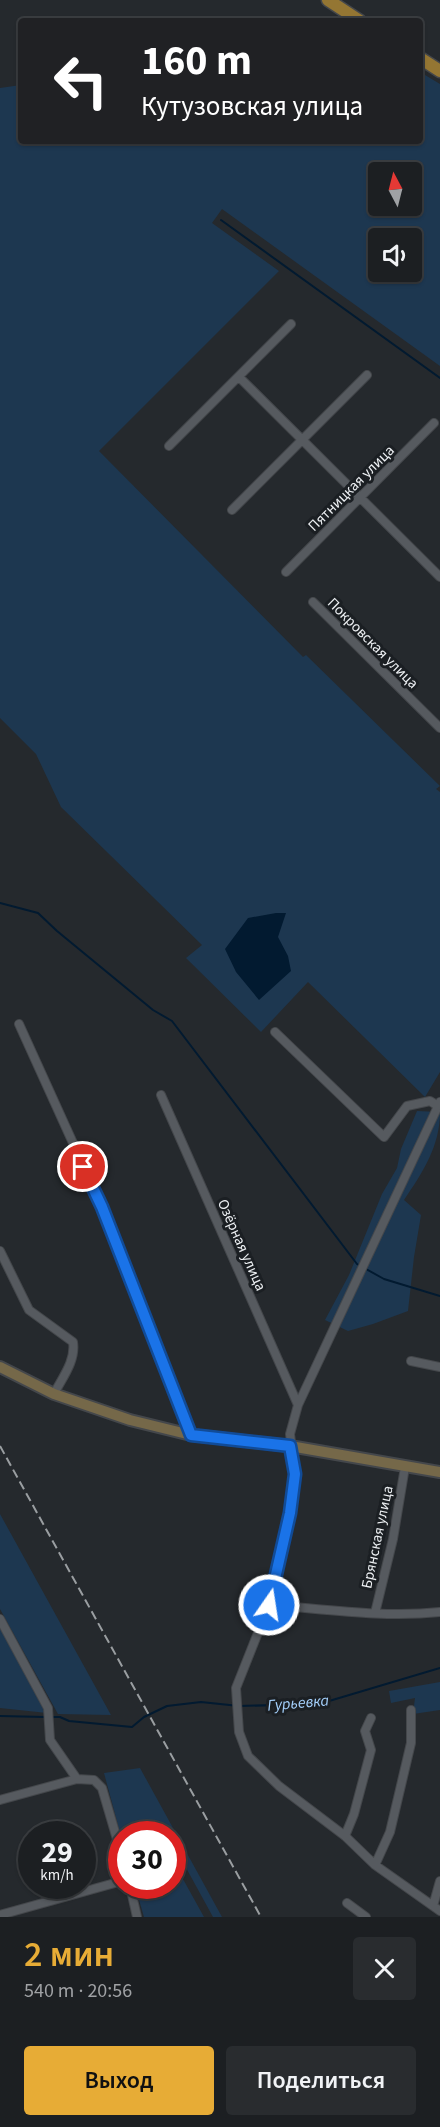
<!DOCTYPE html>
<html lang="ru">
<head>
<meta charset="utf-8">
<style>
  :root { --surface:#1c1f22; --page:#292c2f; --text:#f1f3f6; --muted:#a0a2a5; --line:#3a3d40; --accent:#e7ac36 }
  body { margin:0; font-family:"Source Sans 3",sans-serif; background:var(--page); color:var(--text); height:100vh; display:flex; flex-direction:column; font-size:22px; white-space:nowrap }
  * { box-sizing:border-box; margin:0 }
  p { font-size:20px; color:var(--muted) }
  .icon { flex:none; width:33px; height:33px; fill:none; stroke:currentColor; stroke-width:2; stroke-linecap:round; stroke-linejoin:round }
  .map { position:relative; height:1917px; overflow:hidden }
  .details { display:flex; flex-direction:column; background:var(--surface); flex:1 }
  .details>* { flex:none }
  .banner { position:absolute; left:18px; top:18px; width:405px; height:126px; border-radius:6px; box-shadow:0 2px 4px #0004,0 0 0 2px var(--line); background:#202124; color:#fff; overflow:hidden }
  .needle { width:39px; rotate:353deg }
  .tools { position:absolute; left:368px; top:162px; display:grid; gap:12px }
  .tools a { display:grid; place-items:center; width:54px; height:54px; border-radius:6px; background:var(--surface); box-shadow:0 2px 4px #0004,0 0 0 2px var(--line); font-size:30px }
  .speed { position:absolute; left:18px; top:1821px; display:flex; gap:12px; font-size:30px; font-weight:700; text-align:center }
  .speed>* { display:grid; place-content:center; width:78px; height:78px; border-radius:50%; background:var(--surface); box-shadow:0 2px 4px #0004,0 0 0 2px var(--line); line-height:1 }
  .speed small { font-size:15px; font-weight:400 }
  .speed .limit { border:9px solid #d22; background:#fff; color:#111 }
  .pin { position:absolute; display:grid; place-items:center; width:51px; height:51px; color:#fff; margin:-26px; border:3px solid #fff; border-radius:50%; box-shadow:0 2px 6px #0007 }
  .me { position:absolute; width:66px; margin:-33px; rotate:13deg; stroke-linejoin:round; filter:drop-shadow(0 0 4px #0008) }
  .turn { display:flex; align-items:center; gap:21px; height:126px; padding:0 24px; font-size:27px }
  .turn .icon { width:78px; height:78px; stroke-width:2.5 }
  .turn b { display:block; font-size:42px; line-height:51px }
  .round { display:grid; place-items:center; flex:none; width:63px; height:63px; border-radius:6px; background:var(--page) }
  .headline { display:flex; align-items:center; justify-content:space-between; height:102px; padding:0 24px }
  h1 { font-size:36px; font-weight:600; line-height:45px; color:var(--accent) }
  .cta { display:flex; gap:12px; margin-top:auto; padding:12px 24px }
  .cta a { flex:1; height:69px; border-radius:6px; background:var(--accent); color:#111; font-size:24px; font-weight:600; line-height:69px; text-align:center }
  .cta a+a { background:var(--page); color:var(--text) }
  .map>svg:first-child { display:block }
</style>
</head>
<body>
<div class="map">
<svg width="440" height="1917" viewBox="0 0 440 1917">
  <rect width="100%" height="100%" fill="#25292d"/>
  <path fill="#1d3750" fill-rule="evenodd" d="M 420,72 L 440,84 L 440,366 L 222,209 L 212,223 L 279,271 L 99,451 L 303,657 L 306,655 L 440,786 L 436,789 L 440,792 L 440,1072 L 425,1097 L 308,982 L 261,1032 L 186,958 L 202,945 L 61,807 L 36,754 L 0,718 L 0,88 L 21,85 L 21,141 L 420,141 ZM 378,172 L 411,172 L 411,206 L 378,206 ZM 378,238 L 411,238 L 411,272 L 378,272 Z
    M 417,1111 L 440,1112 C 440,1146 423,1172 404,1200 L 421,1215 L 414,1257 L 408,1311 L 373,1324 L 348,1331 L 325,1320 L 349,1275 L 382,1194 L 397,1168 L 401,1149 Z
    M 0,1514 L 111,1715 L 58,1714 L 0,1609 Z
    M 0,1626 L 47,1713 L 0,1708 Z
    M 440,1682 L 440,1710 L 413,1714 L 415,1698 L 391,1703 L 389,1691 Z
    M 140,1768 L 222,1917 L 213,1917 L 173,1844 L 172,1834 L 167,1834 L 162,1825 L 128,1834 L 122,1834 L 121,1836 L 104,1773 Z
    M 173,1861 L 204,1917 L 144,1917 L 135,1886 L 172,1886 Z"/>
  <path fill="#021a30" d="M 276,913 L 286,913 L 278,937 L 288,956 L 291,971 L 259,1000 L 236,972 L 225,949 L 248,918 Z"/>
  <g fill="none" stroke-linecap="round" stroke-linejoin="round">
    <path stroke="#021a30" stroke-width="2" d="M 221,220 L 440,378
      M 0,903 L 38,913 L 57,931 L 153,1010 L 172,1021 L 357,1264 L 384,1279 L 440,1296
      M 0,1716 L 45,1717
      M 51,1717 L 60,1717 L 69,1721 L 132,1727 L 144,1717 L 167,1706 L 201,1702 L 239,1706 L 319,1704 L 440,1668"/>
    <defs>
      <path id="street" d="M 239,377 L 440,577
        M 169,446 L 291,324
        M 232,510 L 367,375
        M 286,572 L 434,423
        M 313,602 L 440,728
        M 19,1024 L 102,1207 L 146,1322 L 175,1389 L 191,1435
        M 275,1032 L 384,1137 L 407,1106 L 430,1101 L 438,1106
        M 161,1095 L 298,1405
        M 440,1102 L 298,1405 L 290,1434 L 295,1474 L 290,1513 L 269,1605 L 236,1688 L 239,1732 L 248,1756 L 279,1786 L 345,1836 L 375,1865 L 440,1911
        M 0,1251 L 29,1310 L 73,1342 C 76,1361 62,1378 54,1394
        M 411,1361 L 440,1367
        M 269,1605 C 325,1609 383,1618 440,1612
        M 375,1613 L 393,1539 L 405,1467
        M 0,1619 L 48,1708 L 50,1740 L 77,1779
        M 0,1800 L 77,1779 L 94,1780 L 102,1788 L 122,1856
        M 345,1836 L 354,1814 L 371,1750 L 365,1731 L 371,1718
        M 375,1865 L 390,1832 L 411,1743 L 411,1710
        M 130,1886 L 137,1917
        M 347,1903 L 366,1917
        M 433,1906 L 440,1881
        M 0,1915 L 122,1881"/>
      <path id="secondary" d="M 0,1367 L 54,1394 L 130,1420 L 191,1435 L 290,1446 L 440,1472"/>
      <path id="primary" d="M 328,0 L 360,21
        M 420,58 L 440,71"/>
    </defs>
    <use href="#street" stroke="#44474b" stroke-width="10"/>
    <use href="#secondary" stroke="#44474b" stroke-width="14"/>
    <use href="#primary" stroke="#44474b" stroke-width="15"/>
    <use href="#street" stroke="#565a5f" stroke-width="8"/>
    <use href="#secondary" stroke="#756849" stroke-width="10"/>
    <use href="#primary" stroke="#947633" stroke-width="12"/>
    <path stroke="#9a9ea1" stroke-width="2" stroke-dasharray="9 4.5" stroke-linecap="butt" d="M 0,1446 L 261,1917"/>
  </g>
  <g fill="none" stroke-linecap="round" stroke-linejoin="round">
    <defs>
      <path id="route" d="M 83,1167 L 102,1207 L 191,1435 L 290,1446 L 295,1474 L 290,1513 L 269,1605"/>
    </defs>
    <use href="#route" stroke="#114b97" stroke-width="15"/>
    <use href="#route" stroke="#1a73e8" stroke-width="10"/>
  </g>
  <g text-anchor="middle" stroke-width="6" stroke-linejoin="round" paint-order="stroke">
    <g font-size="15" fill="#eef1f4" stroke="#1b1f23">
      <text transform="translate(351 488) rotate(-45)" y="5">Пятницкая улица</text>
      <text transform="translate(373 643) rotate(45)" y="5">Покровская улица</text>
      <text transform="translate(242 1245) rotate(66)" y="5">Озёрная улица</text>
      <text transform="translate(377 1537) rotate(-78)" y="5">Брянская улица</text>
    </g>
    <g font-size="16" font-style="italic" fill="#a5d1fd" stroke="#1b1f23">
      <text transform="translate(298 1702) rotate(-5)" y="6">Гурьевка</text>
    </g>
  </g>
</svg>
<div class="tools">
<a><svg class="needle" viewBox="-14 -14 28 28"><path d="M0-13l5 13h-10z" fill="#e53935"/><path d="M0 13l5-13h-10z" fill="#a0a2a5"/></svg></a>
<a><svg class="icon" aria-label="sound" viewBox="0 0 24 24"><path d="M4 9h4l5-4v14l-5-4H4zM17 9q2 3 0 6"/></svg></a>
</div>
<div class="speed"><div>29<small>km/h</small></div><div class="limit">30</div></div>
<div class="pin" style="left:83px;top:1167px;background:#d93025"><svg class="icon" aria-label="arrive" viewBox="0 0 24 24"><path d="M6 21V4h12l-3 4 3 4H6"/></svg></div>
<svg class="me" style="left:269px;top:1605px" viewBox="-20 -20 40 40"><circle r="17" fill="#1a73e8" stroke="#fff" stroke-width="3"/><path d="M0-11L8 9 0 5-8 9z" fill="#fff"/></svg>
<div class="banner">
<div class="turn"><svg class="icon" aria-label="left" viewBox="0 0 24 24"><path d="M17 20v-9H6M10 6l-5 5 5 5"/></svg><div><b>160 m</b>Кутузовская улица</div></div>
</div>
</div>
<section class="details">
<div class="headline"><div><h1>2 мин</h1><p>540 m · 20:56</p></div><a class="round"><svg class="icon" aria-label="close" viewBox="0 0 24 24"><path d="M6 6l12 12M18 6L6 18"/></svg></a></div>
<div class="cta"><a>Выход</a><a>Поделиться</a></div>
</section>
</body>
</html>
